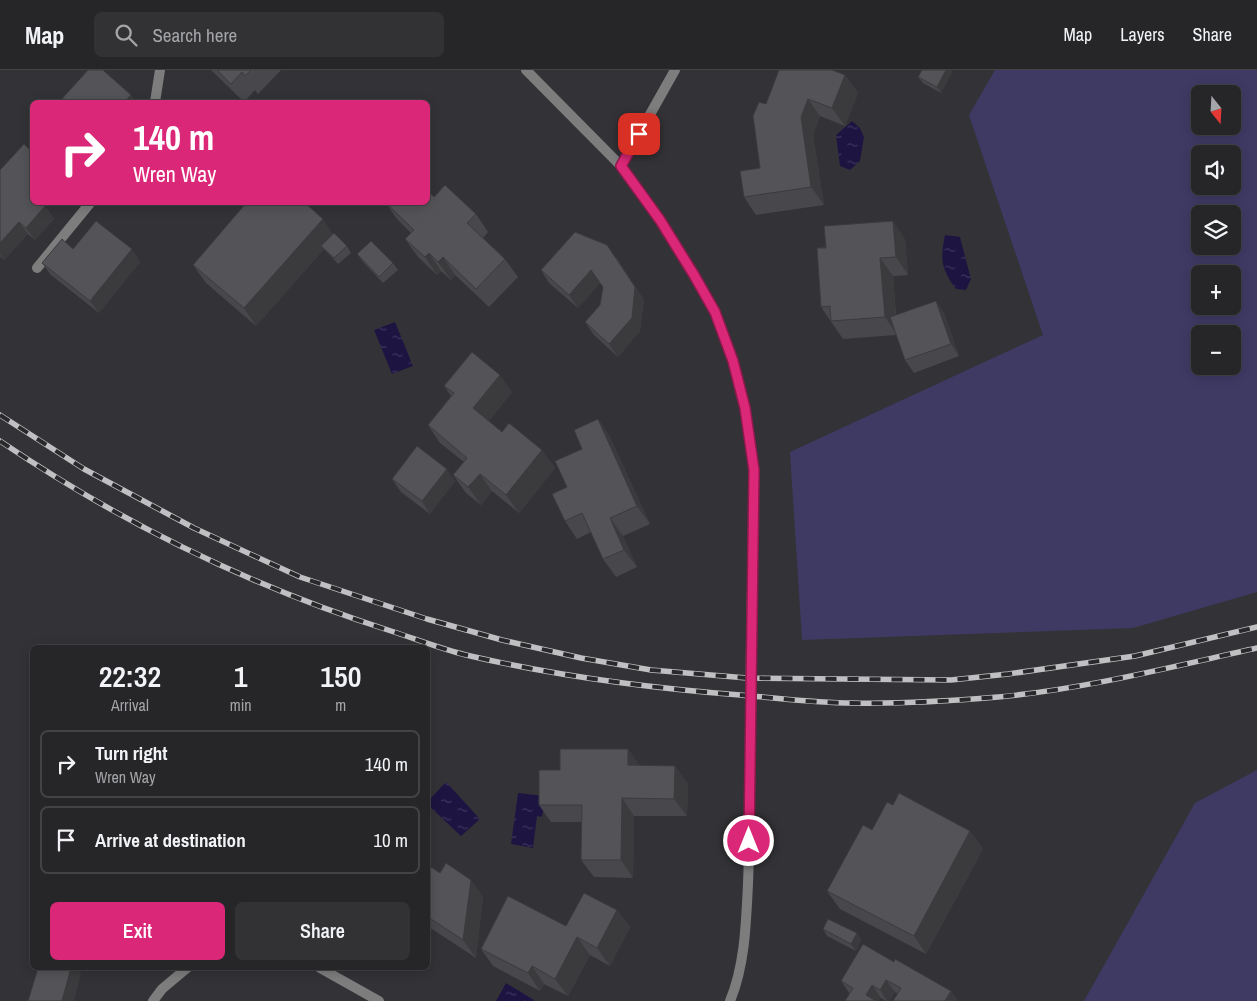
<!DOCTYPE html>
<html lang="en">
<head>
<meta charset="utf-8">
<style>
  :root { --surface:#262628; --page:#323234; --text:#f1f3f6; --muted:#a4a5a8; --line:#424345; --accent:#db2777 }
  body { margin:0; font-family:"Archivo Narrow",sans-serif; background:var(--page); color:var(--text); height:100vh; display:flex; flex-direction:column; font-size:19px; white-space:nowrap }
  * { box-sizing:border-box; margin:0 }
  p { font-size:16px; color:var(--muted) }
  .icon { flex:none; width:28px; height:28px; fill:none; stroke:currentColor; stroke-width:2; stroke-linecap:round; stroke-linejoin:round }
  .map { position:relative; flex:1; overflow:hidden }
  .sheet { position:absolute; left:30px; top:575px; width:400px; height:325px; display:flex; flex-direction:column; background:var(--surface); border-radius:8px; box-shadow:0 2px 12px #0003,0 0 0 1px var(--line) }
  .sheet>* { flex:none }
  .guide { position:absolute; left:30px; top:30px; width:400px; height:105px; border-radius:8px; box-shadow:0 2px 12px #0003,0 0 0 1px var(--line); background:#db2777; color:#fff; overflow:hidden }
  .needle { width:32px; rotate:162deg }
  .buttons { position:absolute; left:1191px; top:15px; display:grid; gap:10px }
  .buttons a { display:grid; place-items:center; width:50px; height:50px; border-radius:8px; background:var(--surface); box-shadow:0 2px 12px #0003,0 0 0 1px var(--line); font-size:25px }
  .pin { position:absolute; display:grid; place-items:center; width:42px; height:42px; color:#fff; margin:-21px; border-radius:10px; box-shadow:0 2px 8px #0006 }
  .me { position:absolute; width:55px; margin:-28px; rotate:0deg; stroke-linejoin:round; filter:drop-shadow(0 0 4px #0008) }
  .turn { display:flex; align-items:center; gap:18px; height:105px; padding:0 20px; font-size:22px }
  .turn .icon { width:65px; height:65px; stroke-width:2.5 }
  .turn b { display:block; font-size:35px; line-height:42px }
  .eta { display:flex; justify-content:space-evenly; align-items:center; height:85px; text-align:center }
  .eta b { font-size:30px; font-weight:600; line-height:35px }
  .cta { display:flex; gap:10px; margin-top:auto; padding:10px 20px }
  .cta a { flex:1; height:58px; border-radius:8px; background:var(--accent); color:#fff; font-size:20px; font-weight:600; line-height:58px; text-align:center }
  .cta a+a { background:var(--page); color:var(--text) }
  ul { padding:0; list-style:none }
  li { display:flex; align-items:center; gap:15px; height:68px; margin:0 10px 8px; padding:0 10px; border:2px solid var(--line); border-radius:8px }
  li div { flex:1 }
  li b { display:block; font-size:19px }
  li em { font-style:normal }
  header { display:flex; align-items:center; gap:30px; box-sizing:border-box; height:70px; padding:0 25px; background:var(--surface); border-bottom:1px solid var(--line) }
  header strong { font-size:24px }
  nav { display:flex; gap:28px; margin-inline-start:auto; font-size:18px }
  .search { width:350px; height:45px; background:var(--page); display:flex; align-items:center; gap:12px; box-sizing:border-box; padding:0 18px; border-radius:8px; color:var(--muted); font-size:19px }
  .map>svg:first-child { display:block }
</style>
</head>
<body>
<header>
<strong>Map</strong>
<div class="search"><svg class="icon" aria-label="search" viewBox="0 0 24 24"><circle cx="10" cy="10" r="6"/><path d="M15 15l6 6"/></svg>Search here</div>
<nav><a>Map</a><a>Layers</a><a>Share</a></nav>
</header>
<div class="map">
<svg width="1257" height="931" viewBox="0 0 1257 931">
  <defs>
    <pattern id="water-ripples" width="26" height="14" patternUnits="userSpaceOnUse" patternTransform="scale(1.25)"><rect width="26" height="14" fill="#1e1442"/><path d="M2 4q2-2 4 0t4 0M15 11q2-2 4 0t4 0" fill="none" stroke="#3e365d"/></pattern>
  </defs>
  <rect width="100%" height="100%" fill="#333236"/>
  <path fill="#3f3a64" fill-rule="evenodd" d="M 995,0 L 1257,0 L 1257,522 L 1133,558 L 802,570 L 790,382 L 1043,265 L 969,45 ZM 1200,24 L 1232,24 L 1232,56 L 1200,56 ZM 1200,84 L 1232,84 L 1232,116 L 1200,116 ZM 1200,144 L 1232,144 L 1232,176 L 1200,176 ZM 1200,204 L 1232,204 L 1232,236 L 1200,236 ZM 1200,264 L 1232,264 L 1232,296 L 1200,296 Z
    M 1257,700 L 1257,931 L 1084,931 L 1195,733 Z"/>
  <path fill="url(#water-ripples)" d="M 852,51 L 860,58 L 864,67 L 860,91 L 850,100 L 840,96 L 836,65 Z
    M 945,165 L 960,167 L 971,209 L 966,220 L 956,219 C 941,199 940,189 945,165 Z
    M 395,252 L 413,296 L 392,304 L 374,260 Z
    M 446,712 L 480,749 L 461,766 L 428,735 L 428,731 Z
    M 518,723 L 545,726 L 542,747 L 537,746 L 533,778 L 511,774 Z
    M 506,913 L 534,930 L 534,931 L 496,931 Z"/>
  <g fill="none" stroke-linecap="round" stroke-linejoin="round">
    <path stroke="#7d7d7e" stroke-width="10" d="M 526,0 L 621,96 L 660,150 L 694,205 L 715,243 L 733,291 L 745,338 L 754,400 L 751,573
      M 155,32 L 160,0
      M 621,96 L 675,0
      M 37,198 L 91,132
      M 320,898 L 379,931
      M 153,931 L 162,919 L 187,898
      M 730,931 C 745,895 746,853 748,814 C 750,760 750,707 750,653"/>
    <defs>
      <path id="rail" d="M 0,345 L 84,399 L 194,458 L 300,507 L 427,549 L 502,570 L 581,588 L 651,600 L 747,608 L 951,610 L 1008,604 L 1135,586 L 1257,557
        M 0,371 C 120,452 252,517 391,561 C 416,569 441,579 466,585 C 556,606 649,618 740,625 C 778,628 815,633 852,633 C 901,634 950,631 998,627 C 1085,619 1171,597 1257,578"/>
    </defs>
    <use href="#rail" stroke="#c0c0c2" stroke-width="5.5"/>
    <use href="#rail" stroke="#29292c" stroke-width="4" stroke-dasharray="11" stroke-linecap="butt"/>
    <path stroke="#7d7d7e" stroke-width="10" d="M 750,653 L 751,573"/>
  </g>
  <path fill="#48484c" d="M 211,0 L 281,0 L 258,24 L 255,20 L 244,32 Z
    M 922,0 L 951,0 L 952,2 L 941,23 L 923,13 L 918,7 Z
    M 838,2 L 845,5 L 858,23 L 845,56 L 820,46 L 813,65 L 824,135 L 756,145 L 744,127 L 760,98 L 766,34 Z
    M 0,100 L 32,132 L 42,132 L 54,149 L 35,170 L 28,164 L 4,190 L 0,186 Z
    M 434,127 L 476,144 L 488,162 L 483,168 L 505,189 L 518,207 L 489,237 L 455,205 L 451,210 L 441,201 L 437,205 L 418,187 L 405,169 L 411,163 L 397,149 L 385,132 Z
    M 333,164 L 347,176 L 351,183 L 338,194 L 324,179 L 256,256 L 206,213 L 193,195 Z
    M 905,169 L 908,205 L 893,206 L 896,245 L 936,231 L 944,243 L 959,286 L 914,303 L 905,290 L 896,265 L 843,269 L 821,237 L 817,178 Z
    M 73,179 L 132,179 L 140,192 L 99,243 L 51,205 L 42,193 Z
    M 357,184 L 393,193 L 398,200 L 383,213 L 362,191 Z
    M 616,187 L 644,230 L 640,261 L 618,287 L 594,265 L 585,252 L 600,235 L 603,217 L 600,213 L 578,238 L 549,213 L 541,200 Z
    M 444,316 L 512,322 L 489,351 L 502,362 L 542,380 L 555,398 L 519,443 L 492,421 L 481,435 L 466,423 L 453,405 L 464,392 L 440,373 L 428,355 L 451,326 Z
    M 598,349 L 610,367 L 650,454 L 623,466 L 637,497 L 616,507 L 603,489 L 591,462 L 577,469 L 565,451 L 567,417 L 582,379 Z
    M 392,409 L 455,411 L 430,444 L 401,422 Z
    M 628,679 L 639,695 L 688,713 L 687,746 L 634,746 L 633,808 L 594,807 L 581,790 L 581,752 L 551,752 L 539,735 L 560,700 Z
    M 893,735 L 970,761 L 983,779 L 926,884 L 840,839 L 827,821 L 872,760 Z
    M 428,795 L 440,803 L 471,810 L 483,827 L 476,888 L 432,859 L 428,866 Z
    M 617,840 L 630,857 L 610,896 L 590,885 L 568,926 L 544,914 L 540,921 L 493,896 L 481,879 L 566,856 Z
    M 823,859 L 857,863 L 861,870 L 856,881 L 827,866 Z
    M 894,892 L 951,921 L 958,931 L 893,931 L 898,924 L 895,922 L 889,931 L 886,931 L 881,928 L 850,924 L 841,911 Z"/>
  <path fill="#3b3b3e" d="M 946,0 L 951,0 L 952,2 L 941,23 L 937,17 Z
    M 845,5 L 858,23 L 845,56 L 832,38 Z
    M 131,25 L 137,32 L 124,32 Z
    M 808,29 L 820,46 L 813,65 L 824,135 L 811,117 L 801,47 Z
    M 45,136 L 54,149 L 35,170 L 26,158 Z
    M 323,149 L 335,167 L 321,176 L 324,179 L 256,256 L 244,238 Z
    M 893,151 L 905,169 L 908,205 L 896,187 Z
    M 19,152 L 28,164 L 4,190 L 0,184 L 0,173 Z
    M 607,175 L 644,230 L 640,261 L 618,287 L 609,274 Z
    M 132,179 L 140,192 L 99,243 L 90,231 Z
    M 429,183 L 441,201 L 437,205 L 425,187 Z
    M 443,187 L 455,205 L 451,210 L 438,192 Z
    M 880,188 L 893,206 L 897,265 L 885,247 Z
    M 591,200 L 600,213 L 578,238 L 569,225 Z
    M 936,231 L 944,243 L 959,286 L 951,274 Z
    M 500,305 L 512,322 L 485,356 L 473,338 Z
    M 598,349 L 610,367 L 650,454 L 637,436 Z
    M 542,380 L 555,398 L 519,443 L 506,425 Z
    M 447,399 L 455,411 L 430,444 L 422,431 Z
    M 480,404 L 492,421 L 481,435 L 468,417 Z
    M 610,448 L 623,466 L 637,497 L 624,480 Z
    M 628,679 L 641,697 L 628,695 Z
    M 675,696 L 688,713 L 687,746 L 674,729 Z
    M 622,728 L 634,746 L 633,808 L 621,790 Z
    M 970,761 L 983,779 L 926,884 L 914,866 Z
    M 471,810 L 483,827 L 476,888 L 463,870 Z
    M 617,840 L 630,857 L 610,896 L 597,878 Z
    M 428,853 L 432,859 L 428,866 Z
    M 857,863 L 861,870 L 856,881 L 851,874 Z
    M 577,867 L 590,885 L 568,926 L 555,909 Z
    M 532,896 L 544,914 L 540,921 L 528,903 Z
    M 71,898 L 76,898 L 81,904 L 74,931 L 62,931 Z
    M 886,910 L 895,922 L 889,931 L 887,931 L 880,920 Z
    M 872,915 L 881,928 L 879,931 L 870,931 L 866,925 Z
    M 951,921 L 958,931 L 945,931 Z"/>
  <path fill="#545458" stroke="#3b3b3e" d="M 88,0 L 103,0 L 131,25 L 124,32 L 59,32 Z
    M 217,0 L 251,0 L 245,6 L 242,2 L 231,14 Z
    M 779,0 L 832,0 L 845,5 L 832,38 L 808,29 L 801,47 L 811,117 L 744,127 L 740,101 L 760,98 L 753,46 L 759,32 L 766,34 Z
    M 922,0 L 946,0 L 937,17 L 918,7 Z
    M 24,74 L 32,82 L 32,132 L 41,132 L 45,136 L 26,158 L 19,152 L 0,173 L 0,100 Z
    M 445,115 L 476,144 L 467,153 L 505,189 L 476,219 L 443,187 L 438,192 L 429,183 L 425,187 L 405,169 L 414,160 L 385,132 L 428,132 L 428,120 L 434,127 Z
    M 247,132 L 304,132 L 323,149 L 244,238 L 193,195 Z
    M 96,151 L 132,179 L 90,231 L 42,193 L 62,169 L 73,179 Z
    M 893,151 L 896,187 L 880,188 L 885,247 L 831,251 L 830,236 L 821,237 L 817,178 L 826,178 L 824,156 Z
    M 575,162 L 607,175 L 635,217 L 632,248 L 609,274 L 585,252 L 600,235 L 603,217 L 591,200 L 569,225 L 541,200 Z
    M 334,163 L 347,176 L 334,188 L 321,176 Z
    M 371,171 L 393,193 L 379,207 L 357,184 Z
    M 936,231 L 951,274 L 905,290 L 890,247 Z
    M 472,282 L 500,305 L 473,338 L 502,362 L 509,353 L 542,380 L 506,425 L 480,404 L 468,417 L 453,405 L 467,388 L 428,355 L 454,323 L 444,316 Z
    M 598,349 L 637,436 L 610,448 L 624,480 L 603,489 L 582,443 L 565,451 L 552,424 L 567,417 L 555,391 L 582,379 L 574,360 Z
    M 417,376 L 447,399 L 422,431 L 392,409 Z
    M 560,679 L 628,679 L 628,695 L 675,696 L 674,729 L 622,728 L 621,790 L 581,790 L 582,735 L 539,735 L 539,700 L 560,700 Z
    M 899,723 L 970,761 L 914,866 L 827,821 L 863,755 L 872,760 L 887,732 L 893,735 Z
    M 446,793 L 471,810 L 463,870 L 428,847 L 428,795 L 440,803 Z
    M 584,823 L 617,840 L 597,878 L 577,867 L 555,909 L 532,896 L 528,903 L 481,879 L 508,826 L 566,856 Z
    M 828,849 L 857,863 L 851,874 L 823,859 Z
    M 863,874 L 894,892 L 895,889 L 951,921 L 945,931 L 893,931 L 901,918 L 886,910 L 880,920 L 872,915 L 866,925 L 876,931 L 845,931 L 853,918 L 841,911 Z
    M 38,898 L 71,898 L 62,931 L 28,931 Z"/>
  <g fill="none" stroke-linecap="round" stroke-linejoin="round">
    <defs>
      <path id="route" d="M 639,64 L 621,96 L 660,150 L 694,205 L 715,242 L 733,291 L 745,338 L 754,400 L 749,771"/>
    </defs>
    <use href="#route" stroke="#8e194d" stroke-width="12"/>
    <use href="#route" stroke="#db2777" stroke-width="9"/>
  </g>
</svg>
<div class="buttons">
<a><svg class="needle" viewBox="-14 -14 28 28"><path d="M0-13l5 13h-10z" fill="#e53935"/><path d="M0 13l5-13h-10z" fill="#a4a5a8"/></svg></a>
<a><svg class="icon" aria-label="sound" viewBox="0 0 24 24"><path d="M4 9h4l5-4v14l-5-4H4zM17 9q2 3 0 6"/></svg></a>
<a><svg class="icon" aria-label="layers" viewBox="0 0 24 24"><path d="M12 4l9 5-9 5-9-5zM3 14l9 5 9-5"/></svg></a>
<a>+</a>
<a>−</a>
</div>
<div class="pin" style="left:639px;top:64px;background:#d93025"><svg class="icon" aria-label="arrive" viewBox="0 0 24 24"><path d="M6 21V4h12l-3 4 3 4H6"/></svg></div>
<svg class="me" style="left:749px;top:771px" viewBox="-20 -20 40 40"><circle r="17" fill="#db2777" stroke="#fff" stroke-width="3"/><path d="M0-11L8 9 0 5-8 9z" fill="#fff"/></svg>
<div class="guide">
<div class="turn"><svg class="icon" aria-label="right" viewBox="0 0 24 24"><path d="M7 20v-9h11M14 6l5 5-5 5"/></svg><div><b>140 m</b>Wren Way</div></div>
</div>
<section class="sheet">
<div class="eta">
<div><b>22:32</b><p>Arrival</p></div>
<div><b>1</b><p>min</p></div>
<div><b>150</b><p>m</p></div>
</div>
<ul>
<li><svg class="icon" aria-label="right" viewBox="0 0 24 24"><path d="M7 20v-9h11M14 6l5 5-5 5"/></svg><div><b>Turn right</b><p>Wren Way</p></div><em>140 m</em></li>
<li><svg class="icon" aria-label="arrive" viewBox="0 0 24 24"><path d="M6 21V4h12l-3 4 3 4H6"/></svg><div><b>Arrive at destination</b></div><em>10 m</em></li>
</ul>
<div class="cta"><a>Exit</a><a>Share</a></div>
</section>
</div>
</body>
</html>
